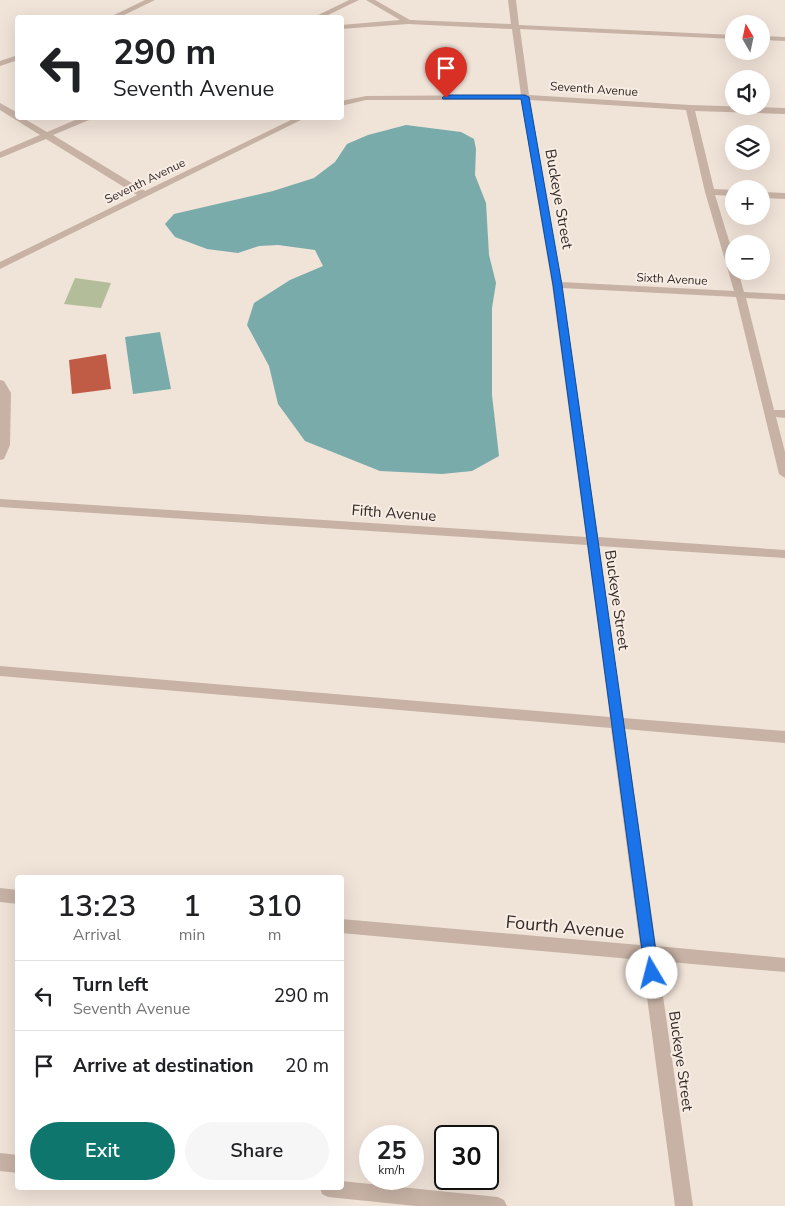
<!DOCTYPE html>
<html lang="en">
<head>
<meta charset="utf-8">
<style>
  :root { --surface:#fff; --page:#f6f6f6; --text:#202124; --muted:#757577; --line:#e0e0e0; --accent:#0f766e }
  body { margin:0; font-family:"Nunito Sans",sans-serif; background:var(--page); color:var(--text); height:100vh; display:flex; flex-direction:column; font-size:19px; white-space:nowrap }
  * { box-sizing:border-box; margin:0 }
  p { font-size:16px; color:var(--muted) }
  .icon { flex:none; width:28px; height:28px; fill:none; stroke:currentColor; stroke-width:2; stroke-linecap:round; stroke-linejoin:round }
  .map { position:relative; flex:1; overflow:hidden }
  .panel { position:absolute; left:15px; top:875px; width:329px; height:315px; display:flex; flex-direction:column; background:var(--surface); border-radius:5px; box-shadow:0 5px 20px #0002 }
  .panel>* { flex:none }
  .hud { position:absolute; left:15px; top:15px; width:329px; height:105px; border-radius:5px; box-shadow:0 5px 20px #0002; background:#fff; color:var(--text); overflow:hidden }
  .needle { width:32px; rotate:351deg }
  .buttons { position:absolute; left:725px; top:15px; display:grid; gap:10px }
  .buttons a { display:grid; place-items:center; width:45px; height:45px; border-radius:50%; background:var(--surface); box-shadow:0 5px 20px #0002; font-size:25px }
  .speed { position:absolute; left:359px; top:1125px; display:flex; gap:10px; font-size:25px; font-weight:700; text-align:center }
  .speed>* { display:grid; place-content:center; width:65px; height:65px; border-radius:50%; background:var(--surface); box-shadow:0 5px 20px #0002; line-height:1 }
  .speed small { font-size:12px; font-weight:400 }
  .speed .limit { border:2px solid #111; border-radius:8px; background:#fff; color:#111 }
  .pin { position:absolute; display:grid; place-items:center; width:42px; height:42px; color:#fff; margin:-51px -21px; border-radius:50% 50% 50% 0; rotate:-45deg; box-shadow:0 0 5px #0007 }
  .pin .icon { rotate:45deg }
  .me { position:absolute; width:55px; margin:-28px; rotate:352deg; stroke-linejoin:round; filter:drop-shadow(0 0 4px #0008) }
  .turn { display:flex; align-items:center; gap:18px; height:105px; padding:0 15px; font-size:22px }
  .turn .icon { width:65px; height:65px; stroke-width:2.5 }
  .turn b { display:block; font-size:35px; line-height:42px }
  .eta { display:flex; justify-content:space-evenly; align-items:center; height:85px; text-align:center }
  .eta b { font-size:30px; font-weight:600; line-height:35px }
  .primary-button { display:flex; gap:10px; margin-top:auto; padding:10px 15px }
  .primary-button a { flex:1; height:58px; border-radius:30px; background:var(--accent); color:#fff; font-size:20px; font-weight:600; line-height:58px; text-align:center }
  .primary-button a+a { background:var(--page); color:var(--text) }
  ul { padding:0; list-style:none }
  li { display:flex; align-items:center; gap:15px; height:70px; padding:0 15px; border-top:1px solid var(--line) }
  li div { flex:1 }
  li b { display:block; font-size:19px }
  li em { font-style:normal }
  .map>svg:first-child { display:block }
</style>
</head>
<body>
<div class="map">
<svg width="785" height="1206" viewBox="0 0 785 1206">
  <rect width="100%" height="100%" fill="#f0e3d8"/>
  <path fill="#b4bd99" d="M 75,278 L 111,283 L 101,308 L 64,304 Z"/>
  <path fill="#79abaa" d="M 406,125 L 461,132 L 474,139 L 476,149 L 475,175 L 486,203 L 489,255 L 496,283 L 492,308 L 492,395 L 499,456 L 472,471 L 442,474 L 380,471 L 305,441 L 278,404 L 269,366 L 247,325 L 254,303 L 290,280 L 323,266 L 315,250 L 278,245 L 259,246 L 238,253 L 207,249 L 175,237 L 165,224 L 174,214 L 273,191 L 314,178 L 335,162 L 347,144 L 368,135 Z
    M 160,332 L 171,389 L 133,394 L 125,337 Z"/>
  <path fill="#c05c46" d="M 106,354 L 111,389 L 72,394 L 69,360 Z"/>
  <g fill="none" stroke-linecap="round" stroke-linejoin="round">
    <path fill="#c7b2a5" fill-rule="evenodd" d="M 145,0 L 155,0 L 118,18 L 108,18 Z
      M 349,0 L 359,0 L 322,18 L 312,18 Z
      M 366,0 L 375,0 L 410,20 L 511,24 L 508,0 L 516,0 L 519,25 L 734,35 L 734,39 L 520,29 L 529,95 L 690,105 L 785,108 L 785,114 L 695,111 L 714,189 L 734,190 L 734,196 L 715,195 L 734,257 L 734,271 L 738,271 L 744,292 L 785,294 L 785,300 L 746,298 L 774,410 L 785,410 L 785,418 L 776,417 L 785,452 L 785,478 L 779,474 L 736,297 L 562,288 L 598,537 L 785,550 L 785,558 L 599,546 L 623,718 L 785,731 L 785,743 L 625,729 L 656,946 L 785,958 L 785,972 L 658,961 L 693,1206 L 675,1206 L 642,960 L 341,933 L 341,919 L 640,945 L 611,728 L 0,676 L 0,666 L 610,717 L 587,545 L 0,507 L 0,499 L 586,537 L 552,285 L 521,100 L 366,100 L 341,106 L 341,101 L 366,96 L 521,95 L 512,29 L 408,24 L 341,29 L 341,25 L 400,20 ZM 530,100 L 686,110 L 705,192 L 734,291 L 561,282 Z
      M 761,36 L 785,37 L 785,41 L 761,40 Z
      M 18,55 L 18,60 L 0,66 L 0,61 Z
      M 0,103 L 18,113 L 18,118 L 23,118 L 47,132 L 80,118 L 90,118 L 89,120 L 53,135 L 145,191 L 295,118 L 305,118 L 0,269 L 0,262 L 137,195 L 46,139 L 0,158 L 0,152 L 40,135 L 0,110 Z
      M 761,192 L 785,193 L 785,199 L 761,198 Z
      M 0,380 L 4,381 L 11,393 L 10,445 L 4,459 L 0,460 Z
      M 0,888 L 18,890 L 18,904 L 0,902 Z
      M 0,1153 L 18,1155 L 18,1173 L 0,1171 Z
      M 341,1181 L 498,1197 L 504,1200 L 507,1206 L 416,1206 L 328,1197 L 322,1194 L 320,1188 L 341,1188 Z"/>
  </g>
  <path fill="#1a73e8" stroke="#114b97" d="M 446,95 L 525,95 L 529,97 L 562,285 L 659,973 L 657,977 L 652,979 L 647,977 L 645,973 L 553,285 L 521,99 L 443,99 L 442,98 Z"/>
  <g text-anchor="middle" stroke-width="4" stroke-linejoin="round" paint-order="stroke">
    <g font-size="12" fill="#332926" stroke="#f8ede4">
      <text transform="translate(594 89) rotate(4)" y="4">Seventh Avenue</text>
      <text transform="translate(145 181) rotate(-26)" y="4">Seventh Avenue</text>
      <text transform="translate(672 279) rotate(3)" y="4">Sixth Avenue</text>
    </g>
    <g font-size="15" fill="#332926" stroke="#f8ede4">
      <text transform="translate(559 199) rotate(80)" y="5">Buckeye Street</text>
      <text transform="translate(394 513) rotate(4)" y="5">Fifth Avenue</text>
      <text transform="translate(617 600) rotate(82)" y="5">Buckeye Street</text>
      <text transform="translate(681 1061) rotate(82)" y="5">Buckeye Street</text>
    </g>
    <g font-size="18" fill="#332926" stroke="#f8ede4">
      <text transform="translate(565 927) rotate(5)" y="6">Fourth Avenue</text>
    </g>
  </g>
</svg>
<div class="buttons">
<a><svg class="needle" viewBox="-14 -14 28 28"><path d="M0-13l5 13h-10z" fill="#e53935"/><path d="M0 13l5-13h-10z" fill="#757577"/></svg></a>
<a><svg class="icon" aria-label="sound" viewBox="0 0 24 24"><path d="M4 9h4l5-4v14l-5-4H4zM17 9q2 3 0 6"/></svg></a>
<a><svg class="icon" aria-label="layers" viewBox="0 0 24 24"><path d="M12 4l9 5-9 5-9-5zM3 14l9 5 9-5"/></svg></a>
<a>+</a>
<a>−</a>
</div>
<div class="speed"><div>25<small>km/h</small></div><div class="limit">30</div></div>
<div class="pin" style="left:446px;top:98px;background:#d93025"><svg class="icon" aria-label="arrive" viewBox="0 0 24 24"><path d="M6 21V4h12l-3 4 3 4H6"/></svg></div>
<svg class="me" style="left:652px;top:973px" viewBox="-20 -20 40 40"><circle r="19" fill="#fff"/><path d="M0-13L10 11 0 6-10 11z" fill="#1a73e8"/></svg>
<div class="hud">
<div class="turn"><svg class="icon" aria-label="left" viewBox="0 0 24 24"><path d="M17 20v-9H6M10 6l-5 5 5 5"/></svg><div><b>290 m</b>Seventh Avenue</div></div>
</div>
<section class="panel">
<div class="eta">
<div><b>13:23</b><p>Arrival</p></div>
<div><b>1</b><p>min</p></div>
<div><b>310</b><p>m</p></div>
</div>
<ul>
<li><svg class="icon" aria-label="left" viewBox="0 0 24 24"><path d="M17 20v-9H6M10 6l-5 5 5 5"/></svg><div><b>Turn left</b><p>Seventh Avenue</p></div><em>290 m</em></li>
<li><svg class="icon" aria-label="arrive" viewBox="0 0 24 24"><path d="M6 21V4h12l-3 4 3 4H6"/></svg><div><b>Arrive at destination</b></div><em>20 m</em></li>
</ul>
<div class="primary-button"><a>Exit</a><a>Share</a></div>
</section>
</div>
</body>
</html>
